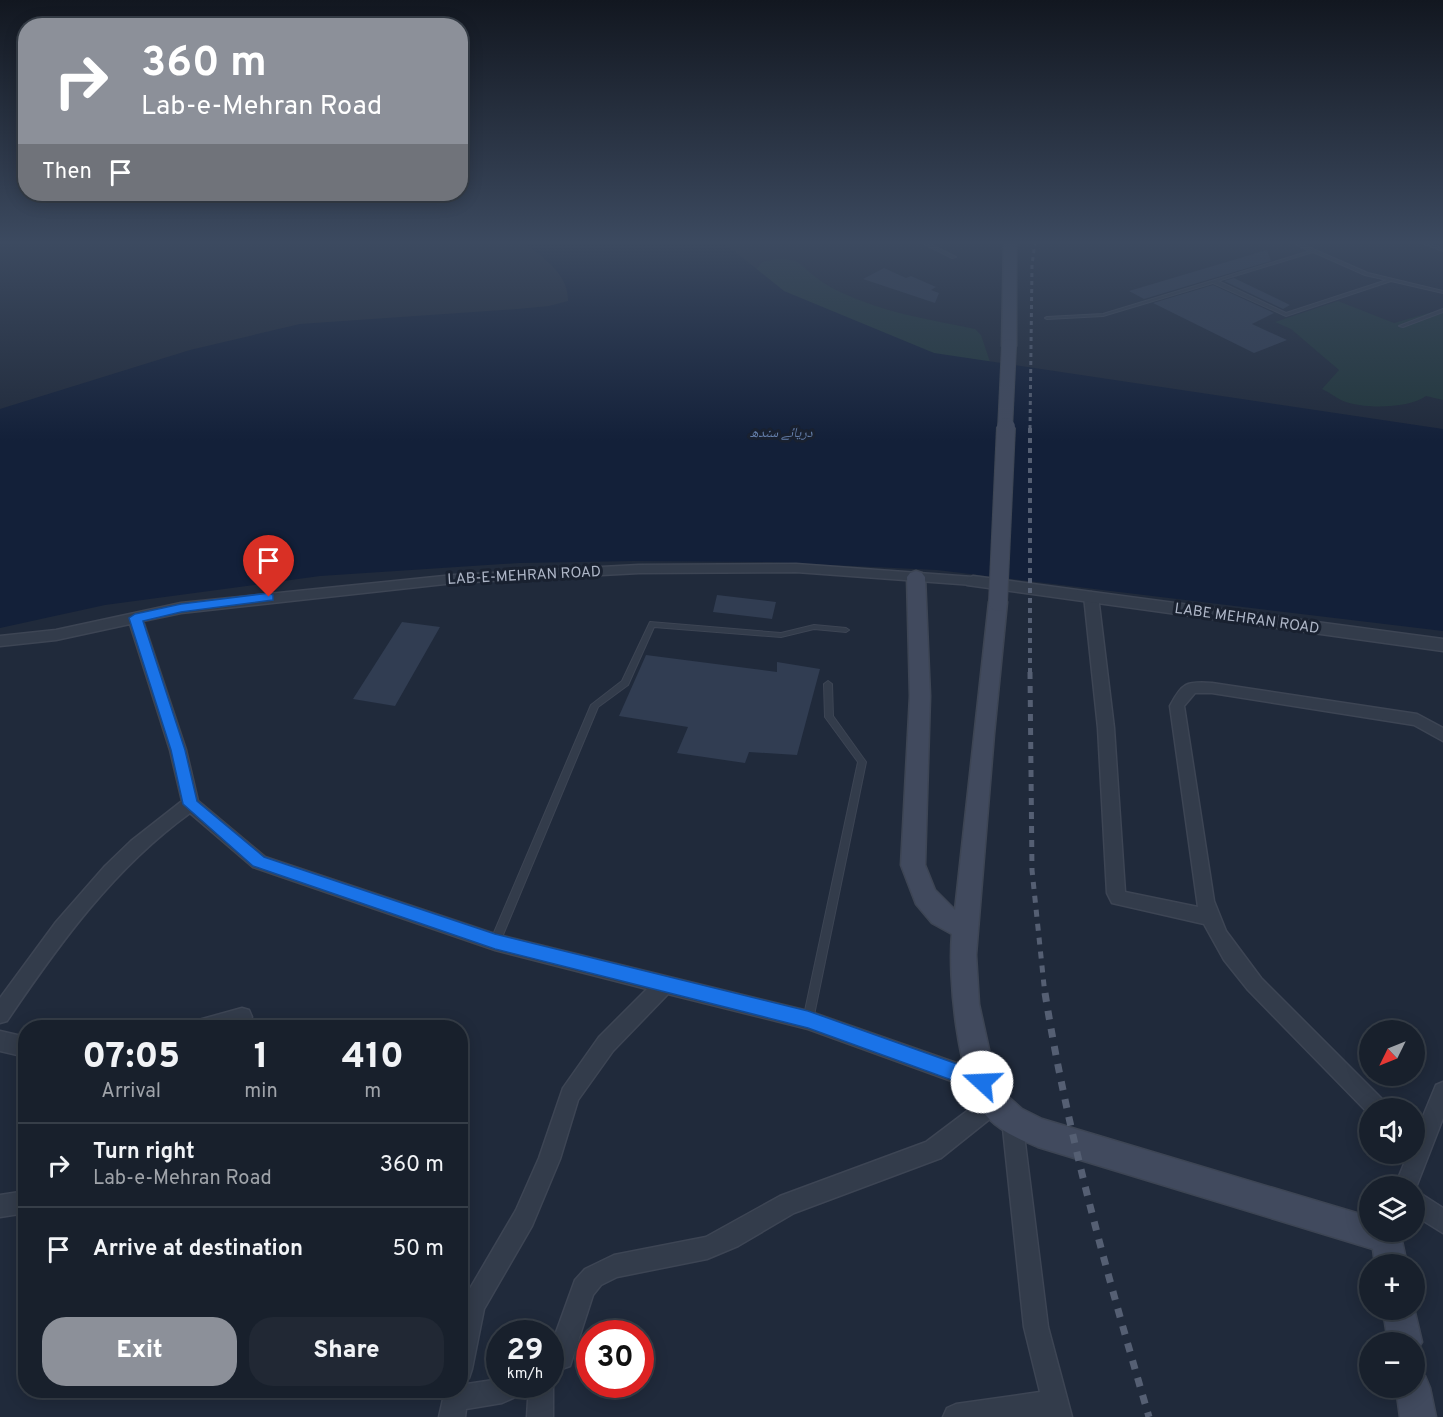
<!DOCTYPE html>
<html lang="en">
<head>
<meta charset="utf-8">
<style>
  :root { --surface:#18202c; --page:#212834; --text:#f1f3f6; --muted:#9fa3a9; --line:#363e48; --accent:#8c9099 }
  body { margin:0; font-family:Overpass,"Noto Naskh Arabic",sans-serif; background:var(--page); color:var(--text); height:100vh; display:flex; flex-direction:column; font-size:22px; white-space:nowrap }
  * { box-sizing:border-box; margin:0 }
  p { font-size:20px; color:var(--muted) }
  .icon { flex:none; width:33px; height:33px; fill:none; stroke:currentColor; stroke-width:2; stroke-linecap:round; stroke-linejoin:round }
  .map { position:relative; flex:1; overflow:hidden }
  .panel { position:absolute; left:18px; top:1020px; width:450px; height:378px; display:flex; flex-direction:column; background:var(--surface); border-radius:24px; box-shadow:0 3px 15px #0003,0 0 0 2px var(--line) }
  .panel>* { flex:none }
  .guide { position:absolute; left:18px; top:18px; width:450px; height:183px; border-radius:24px; box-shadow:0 3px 15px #0003,0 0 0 2px var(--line); background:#8c9099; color:#fff; overflow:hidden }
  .needle { width:39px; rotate:227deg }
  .buttons { position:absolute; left:1359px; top:1020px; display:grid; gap:12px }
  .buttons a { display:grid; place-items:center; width:66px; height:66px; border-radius:50%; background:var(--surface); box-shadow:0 3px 15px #0003,0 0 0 2px var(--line); font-size:30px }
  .speed { position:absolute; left:486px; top:1320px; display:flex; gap:12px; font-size:30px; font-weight:700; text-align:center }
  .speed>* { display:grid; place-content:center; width:78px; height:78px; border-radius:50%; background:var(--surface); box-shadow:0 3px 15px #0003,0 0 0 2px var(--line); line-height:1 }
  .speed small { font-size:15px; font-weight:400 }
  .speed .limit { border:9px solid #d22; background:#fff; color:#111 }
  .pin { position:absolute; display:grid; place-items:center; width:51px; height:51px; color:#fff; margin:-62px -26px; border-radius:50% 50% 50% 0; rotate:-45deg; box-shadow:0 0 6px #0007 }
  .pin .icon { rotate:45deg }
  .me { position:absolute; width:66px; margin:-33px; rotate:290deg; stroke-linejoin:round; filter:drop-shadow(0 0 4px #0008) }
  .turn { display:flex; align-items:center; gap:21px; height:126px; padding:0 24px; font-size:27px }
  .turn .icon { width:78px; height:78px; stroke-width:2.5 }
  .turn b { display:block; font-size:42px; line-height:51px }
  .then { display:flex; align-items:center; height:57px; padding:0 24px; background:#0003; gap:12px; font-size:22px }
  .eta { display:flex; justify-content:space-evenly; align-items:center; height:102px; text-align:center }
  .eta b { font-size:36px; font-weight:800; line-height:42px }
  .action { display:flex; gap:12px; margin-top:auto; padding:12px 24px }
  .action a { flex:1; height:69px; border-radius:24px; background:var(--accent); color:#fff; font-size:24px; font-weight:800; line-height:69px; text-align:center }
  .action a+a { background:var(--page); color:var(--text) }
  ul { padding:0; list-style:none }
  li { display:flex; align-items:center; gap:18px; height:84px; padding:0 24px; border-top:2px solid var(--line) }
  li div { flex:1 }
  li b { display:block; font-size:22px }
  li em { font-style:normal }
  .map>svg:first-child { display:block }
</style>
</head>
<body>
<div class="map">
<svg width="1443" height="1417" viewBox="0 0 1443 1417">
  <rect width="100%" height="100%" fill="#202a3b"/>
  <path fill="#22373c" d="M 777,259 C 801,260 796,261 813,275 C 827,287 846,295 862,301 C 898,315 937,321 975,329 L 981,335 L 993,371 L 829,321 L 753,274 L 762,262 Z
    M 1338,301 L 1394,323 L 1436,311 L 1443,313 L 1443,400 L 1426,396 C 1408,409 1363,409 1343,401 C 1336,398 1329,392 1322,389 L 1339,370 L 1291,329 L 1275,322 Z"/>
  <path fill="#132039" d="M 524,242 L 723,242 L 784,291 L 934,353 L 1443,429 L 1443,631 L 937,570 L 768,562 L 634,561 L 519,563 L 320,576 L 105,605 L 0,628 L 0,409 L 190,350 L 300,324 L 518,309 L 549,306 L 568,301 C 569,274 543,258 524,242 Z"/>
  <path fill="#313d52" d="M 1267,250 L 1271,261 L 1144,299 L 1129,291 Z
    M 884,268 L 906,278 L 911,276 L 936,287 L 931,290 L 939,293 L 935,303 L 863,279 Z
    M 1234,278 L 1290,305 L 1283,309 L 1224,281 Z
    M 1213,285 L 1274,313 L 1252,324 L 1287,340 L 1254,353 L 1153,303 Z
    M 717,595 L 776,602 L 772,619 L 713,612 Z
    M 402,622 L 440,627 L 395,706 L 353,699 Z
    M 646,655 L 777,672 L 777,662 L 820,669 L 797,755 L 749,752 L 745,763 L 677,753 L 688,727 L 619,716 Z"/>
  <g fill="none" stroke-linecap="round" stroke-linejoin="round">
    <defs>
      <path id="service" d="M 920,242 L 926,242 L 956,257 L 952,258 Z
        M 1291,242 L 1297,242 L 1368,273 L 1443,291 L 1443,293 L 1391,281 L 1286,316 L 1213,283 L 1103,316 L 1047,319 L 1045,318 L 1047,317 L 1103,314 L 1310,251 ZM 1313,252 L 1365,275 L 1387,280 L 1286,313 L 1218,281 Z
        M 1420,242 L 1427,242 L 1443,249 L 1443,251 Z
        M 1443,309 L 1443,312 L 1403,327 L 1399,326 Z
        M 650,622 L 781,633 L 814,625 L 846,628 L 849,630 L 846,632 L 814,629 L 781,637 L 654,627 L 628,685 L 598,707 L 500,942 L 498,945 L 495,946 L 492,945 L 490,942 L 591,705 L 622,681 Z
        M 828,681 L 832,684 L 833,716 L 866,762 L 813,1020 L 811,1023 L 808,1025 L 805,1023 L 803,1020 L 858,762 L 825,717 L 824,684 Z"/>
      <path id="minor" d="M 796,564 L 973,577 L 980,581 L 973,585 L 796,572 L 639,573 L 454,583 L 181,613 L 143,621 L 186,750 L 198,801 L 265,857 L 495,934 L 808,1011 L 982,1072 L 989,1075 L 992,1082 L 989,1089 L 982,1092 L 808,1029 L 668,994 L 613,1051 L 578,1100 L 560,1159 L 532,1226 L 484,1309 L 472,1369 L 469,1378 L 463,1380 L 467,1384 L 500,1379 L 500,1384 L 527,1384 L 524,1393 L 502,1403 L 466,1409 L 465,1417 L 439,1417 L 445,1390 L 460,1390 L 460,1309 L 465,1297 L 516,1210 L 539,1158 L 563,1088 L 599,1037 L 647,989 L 495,950 L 253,867 L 190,813 C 114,868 59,944 7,1021 L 0,1023 L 0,998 L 56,922 L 105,866 L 131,841 L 182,801 L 170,750 L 130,624 L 56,640 L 0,646 L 0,636 L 56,630 L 181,603 L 454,575 L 639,565 Z
        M 1091,592 L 1098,596 L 1114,728 L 1125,892 L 1198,907 L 1170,706 C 1182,683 1186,681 1212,683 L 1417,714 L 1443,728 L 1443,741 L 1414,725 L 1212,693 L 1195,693 L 1184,706 L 1214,901 L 1226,931 L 1261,978 L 1384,1101 L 1387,1108 L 1370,1108 L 1370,1115 L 1248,990 L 1224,960 L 1204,924 L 1112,903 L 1107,893 L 1098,728 L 1084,596 Z
        M 242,1008 L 249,1010 L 252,1017 L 249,1024 L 238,1028 L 192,1028 L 195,1021 Z
        M 0,1031 L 26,1037 L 26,1057 L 0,1051 Z
        M 1443,1082 L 1443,1118 L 1415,1190 L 1443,1208 L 1443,1233 L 1414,1215 L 1414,1186 L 1395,1186 L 1408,1154 L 1414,1154 L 1414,1138 L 1436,1085 Z
        M 994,1093 L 1001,1096 L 1004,1103 L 1001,1110 L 941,1158 L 794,1213 L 738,1246 L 707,1259 L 617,1277 L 601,1285 L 593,1295 L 570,1366 L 550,1373 L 550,1349 L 575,1280 L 585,1269 L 614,1255 L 706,1237 L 780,1196 L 926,1142 L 987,1096 Z
        M 1012,1109 L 1019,1112 L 1022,1119 L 1048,1327 L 1072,1417 L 943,1417 L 947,1408 L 956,1404 L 1040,1392 L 1024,1327 L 1002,1119 L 1005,1112 Z
        M 26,1191 L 26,1213 L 0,1217 L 0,1195 Z
        M 550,1377 L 553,1384 L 553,1417 L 527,1417 L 529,1384 L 550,1384 Z"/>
      <path id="tertiary" d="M 973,576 L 1443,639 L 1443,651 L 967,585 L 965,581 Z"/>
      <path id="secondary" d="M 1004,242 L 1016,242 L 1016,346 L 1009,350 L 1002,346 Z
        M 916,571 L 922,573 L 925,577 L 930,696 L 925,865 L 935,890 L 955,910 L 989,602 L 991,598 L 998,596 L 1005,598 L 1007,602 L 994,734 L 976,955 L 979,1004 L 995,1077 L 1004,1093 L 1022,1109 L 1042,1119 L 1370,1217 L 1370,1232 L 1400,1232 L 1407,1264 L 1375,1264 L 1373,1249 L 1038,1147 C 1019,1139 997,1130 984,1113 C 957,1078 948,977 952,934 L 932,923 L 916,904 L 901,865 L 910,696 L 907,577 L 910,573 Z
        M 1414,1308 L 1422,1342 L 1414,1355 L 1414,1342 L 1388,1342 L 1383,1310 L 1414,1310 Z
        M 1414,1371 L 1425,1376 L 1430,1388 L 1436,1417 L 1400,1417 L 1396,1388 L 1414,1388 Z"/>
    </defs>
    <use href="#service" stroke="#3d4554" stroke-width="2"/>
    <use href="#minor" stroke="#3d4554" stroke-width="3"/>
    <use href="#tertiary" stroke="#3d4554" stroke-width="3"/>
    <use href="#secondary" stroke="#3d4554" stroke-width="3"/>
    <use href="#service" fill="#333c4b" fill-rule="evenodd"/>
    <use href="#minor" fill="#333c4b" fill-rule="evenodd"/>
    <use href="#tertiary" fill="#333c4b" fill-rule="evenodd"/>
    <use href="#secondary" fill="#414a5e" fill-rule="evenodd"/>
    <path stroke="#555f73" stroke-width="3" stroke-dasharray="4 4" stroke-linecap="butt" d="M 1030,429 L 1032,265 L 1035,242"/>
    <path stroke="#555f73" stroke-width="4" stroke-dasharray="5 5" stroke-linecap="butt" d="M 1030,673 L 1030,427"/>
    <path stroke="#555f73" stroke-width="5" stroke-dasharray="7 7" stroke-linecap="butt" d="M 1030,672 L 1032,870 L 1045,995"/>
    <path stroke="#555f73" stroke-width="7" stroke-dasharray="9 9" stroke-linecap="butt" d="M 1045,993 C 1068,1137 1108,1277 1149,1417"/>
    <defs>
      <path id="secondary-bridge-far1" d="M 1005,429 L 1009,346"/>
      <path id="secondary-bridge" d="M 998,602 L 1006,427"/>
    </defs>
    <use href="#secondary-bridge-far1" stroke="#3d4554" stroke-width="16" stroke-linecap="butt"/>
    <use href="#secondary-bridge" stroke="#3d4554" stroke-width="20" stroke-linecap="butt"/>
    <use href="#secondary-bridge-far1" stroke="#414a5e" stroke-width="14"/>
    <use href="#secondary-bridge" stroke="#414a5e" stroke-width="18"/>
  </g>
  <linearGradient id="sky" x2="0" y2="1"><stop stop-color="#121720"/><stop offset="0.55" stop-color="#3c4a60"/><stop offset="1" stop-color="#3c4a60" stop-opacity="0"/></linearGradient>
  <rect width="1443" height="441" fill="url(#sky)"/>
  <path fill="#1a73e8" stroke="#114b97" stroke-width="1.5" d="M 269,593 L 273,595 L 273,600 L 181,612 L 143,621 L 185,750 L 197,801 L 264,857 L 495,934 L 808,1011 L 988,1075 L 991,1082 L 988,1088 L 982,1091 L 808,1028 L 495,949 L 253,866 L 183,804 L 171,750 L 129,618 L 135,614 L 181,604 Z"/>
  <g text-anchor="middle" stroke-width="6" stroke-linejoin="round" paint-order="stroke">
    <g font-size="14" font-style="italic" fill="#647ea9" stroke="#192130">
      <text x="781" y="437">دریائے سندھ</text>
    </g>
    <g font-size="15" fill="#aeb6c7" stroke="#192130">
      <text transform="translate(524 575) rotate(-3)" y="5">LAB-E-MEHRAN ROAD</text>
      <text transform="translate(1247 618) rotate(8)" y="5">LABE MEHRAN ROAD</text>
    </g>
  </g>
</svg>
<div class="buttons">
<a><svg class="needle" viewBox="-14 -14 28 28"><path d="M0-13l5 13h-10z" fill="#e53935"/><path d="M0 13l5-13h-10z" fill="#9fa3a9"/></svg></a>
<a><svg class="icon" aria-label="sound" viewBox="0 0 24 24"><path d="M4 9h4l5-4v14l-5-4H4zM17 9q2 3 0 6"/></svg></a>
<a><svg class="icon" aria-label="layers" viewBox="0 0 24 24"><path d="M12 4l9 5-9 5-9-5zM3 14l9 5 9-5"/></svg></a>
<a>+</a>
<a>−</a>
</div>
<div class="speed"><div>29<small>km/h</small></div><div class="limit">30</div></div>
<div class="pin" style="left:269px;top:597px;background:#d93025"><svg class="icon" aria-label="arrive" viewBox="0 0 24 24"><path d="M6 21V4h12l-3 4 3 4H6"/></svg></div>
<svg class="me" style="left:982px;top:1082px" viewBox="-20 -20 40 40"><circle r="19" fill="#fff"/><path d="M0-13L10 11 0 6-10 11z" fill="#1a73e8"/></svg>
<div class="guide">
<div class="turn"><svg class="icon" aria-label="right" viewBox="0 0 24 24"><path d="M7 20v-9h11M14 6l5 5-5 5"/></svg><div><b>360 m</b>Lab-e-Mehran Road</div></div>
<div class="then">Then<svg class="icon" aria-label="arrive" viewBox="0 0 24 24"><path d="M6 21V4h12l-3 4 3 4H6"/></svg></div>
</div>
<section class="panel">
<div class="eta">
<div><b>07:05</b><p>Arrival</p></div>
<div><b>1</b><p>min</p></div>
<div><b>410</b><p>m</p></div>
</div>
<ul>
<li><svg class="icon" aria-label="right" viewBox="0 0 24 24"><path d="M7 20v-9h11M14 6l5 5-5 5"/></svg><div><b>Turn right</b><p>Lab-e-Mehran Road</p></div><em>360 m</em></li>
<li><svg class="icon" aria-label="arrive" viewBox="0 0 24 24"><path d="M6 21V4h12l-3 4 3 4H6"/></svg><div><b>Arrive at destination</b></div><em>50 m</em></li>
</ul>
<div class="action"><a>Exit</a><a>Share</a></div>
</section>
</div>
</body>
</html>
